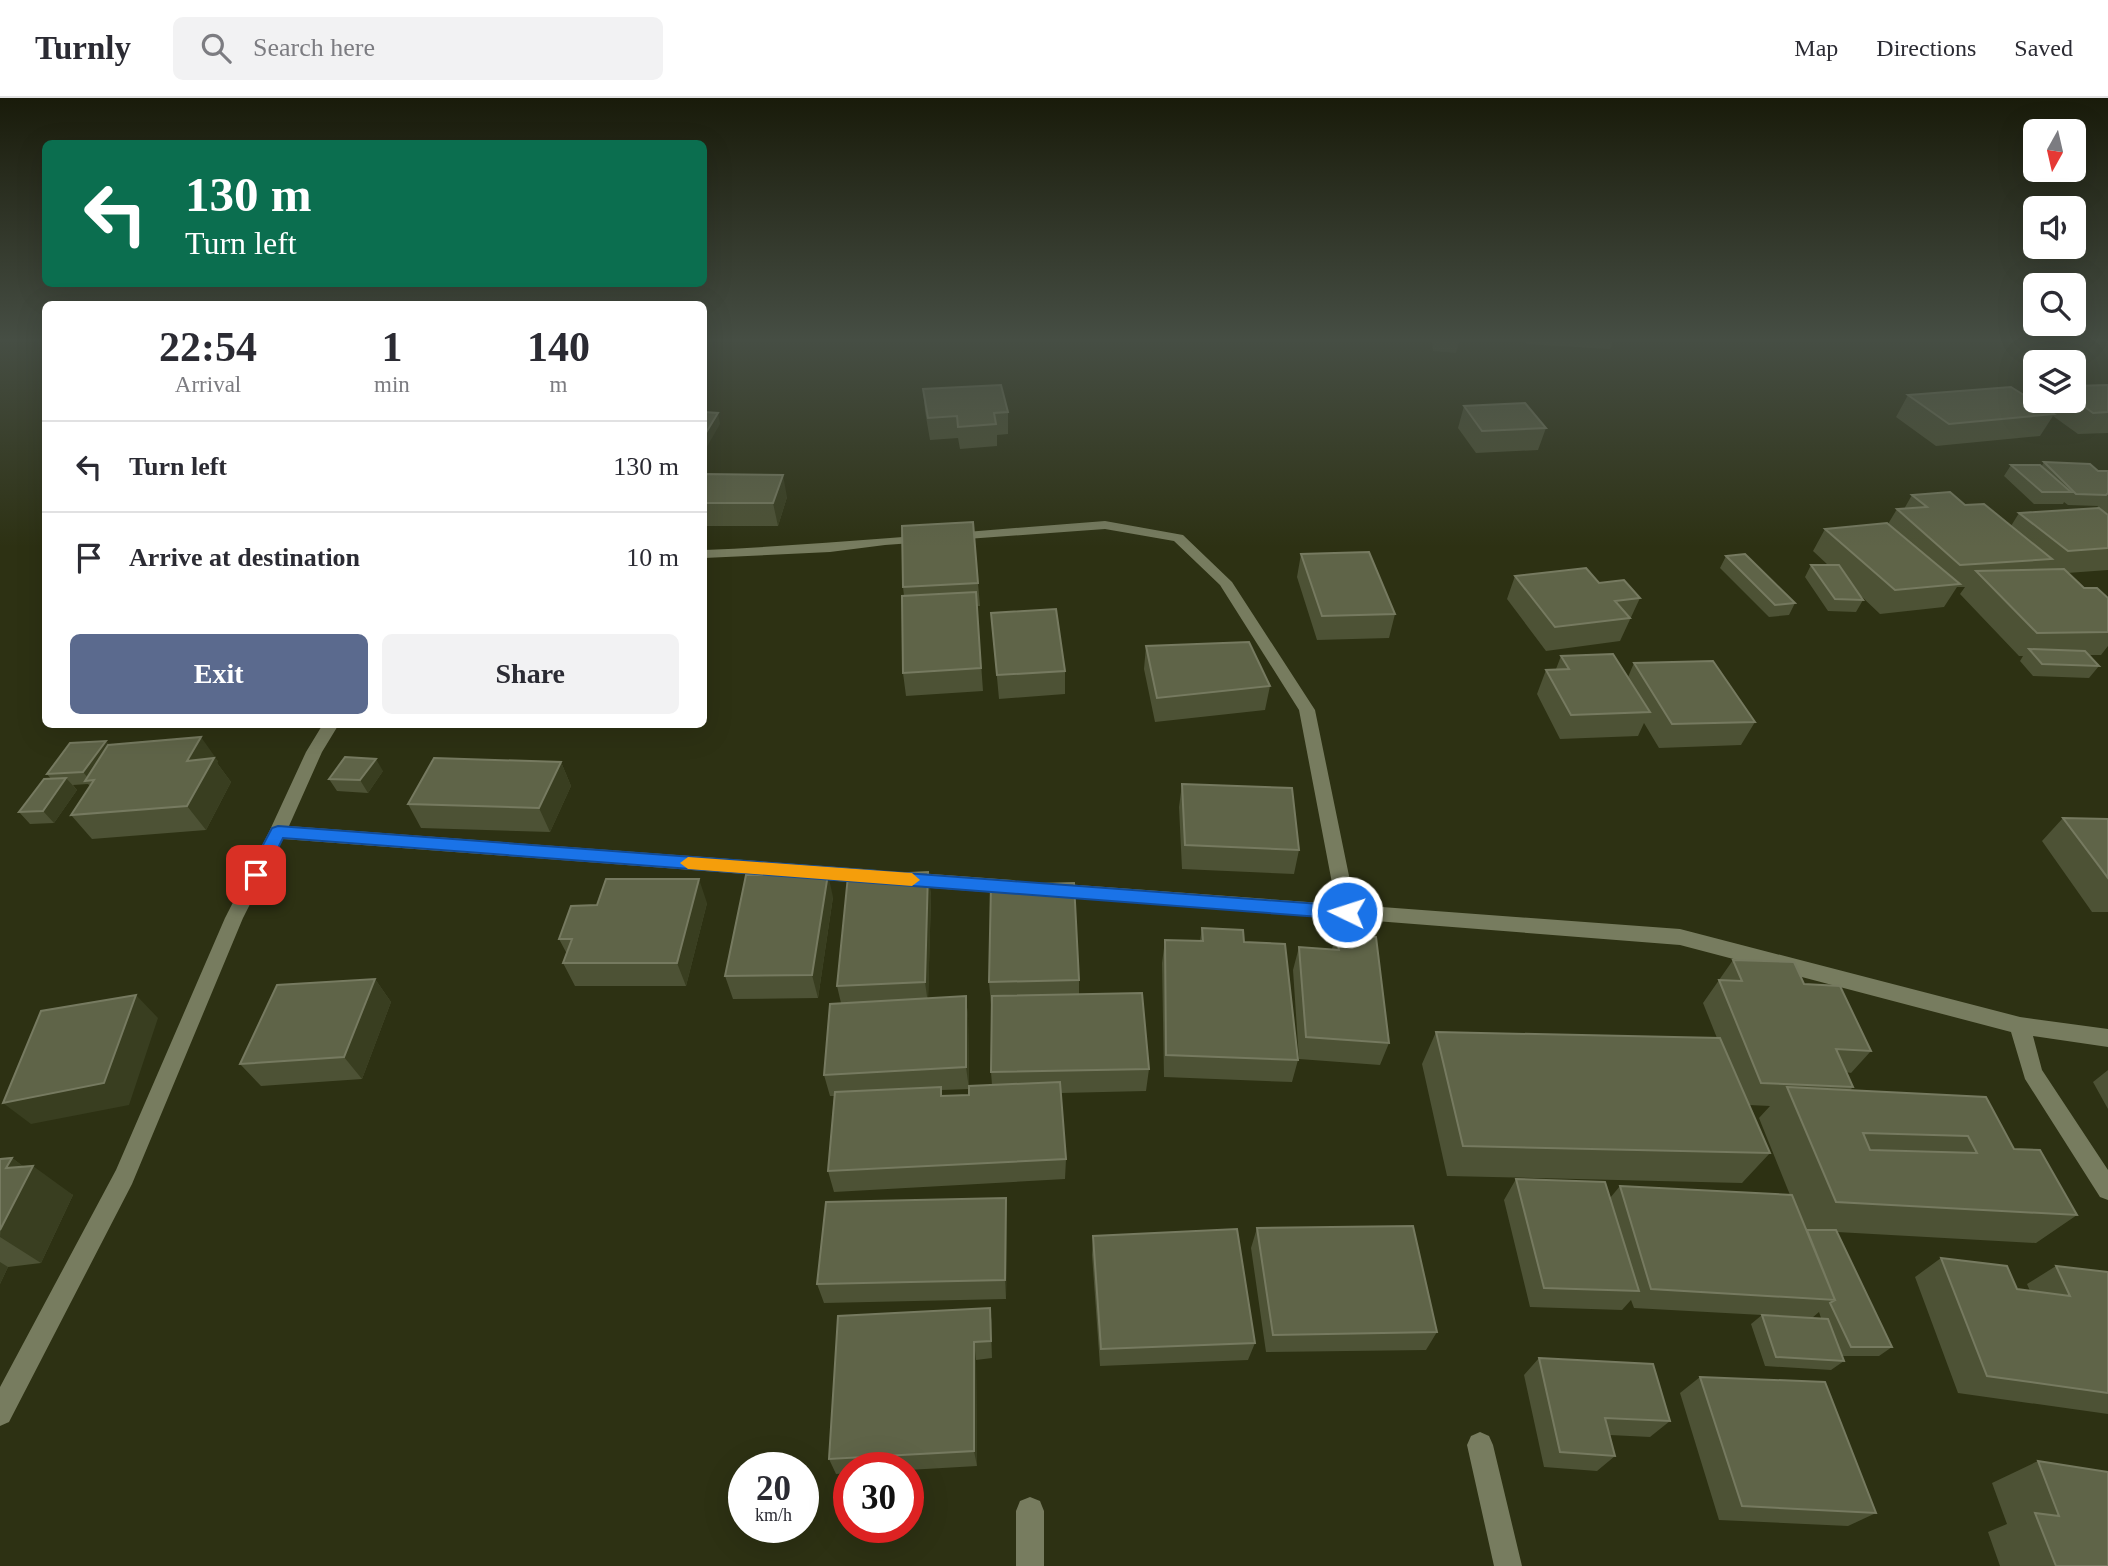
<!DOCTYPE html>
<html lang="en">
<head>
<meta charset="utf-8">
<style>
  :root { --surface:#fff; --page:#f2f2f3; --text:#2b2b33; --muted:#7c7c81; --line:#e1e1e2; --accent:#5b6a8e }
  body { margin:0; font-family:Georgia,serif; background:var(--page); color:var(--text); height:100vh; display:flex; flex-direction:column; font-size:26px; white-space:nowrap }
  * { box-sizing:border-box; margin:0 }
  p { font-size:23px; color:var(--muted) }
  .icon { flex:none; width:38px; height:38px; fill:none; stroke:currentColor; stroke-width:2; stroke-linecap:round; stroke-linejoin:round }
  .map { position:relative; flex:1; overflow:hidden }
  .side { position:absolute; left:42px; top:203px; width:665px; height:427px; display:flex; flex-direction:column; background:var(--surface); border-radius:10px; box-shadow:0 7px 28px #0002 }
  .side>* { flex:none }
  .top-card { position:absolute; left:42px; top:42px; width:665px; height:147px; border-radius:10px; box-shadow:0 7px 28px #0002; background:#0b6e4f; color:#fff; overflow:hidden }
  .needle { width:46px; rotate:188deg }
  .tools { position:absolute; left:2023px; top:21px; display:grid; gap:14px }
  .tools a { display:grid; place-items:center; width:63px; height:63px; border-radius:10px; background:var(--surface); box-shadow:0 7px 28px #0002; font-size:35px }
  .speed { position:absolute; left:728px; top:1354px; display:flex; gap:14px; font-size:35px; font-weight:700; text-align:center }
  .speed>* { display:grid; place-content:center; width:91px; height:91px; border-radius:50%; background:var(--surface); box-shadow:0 7px 28px #0002; line-height:1 }
  .speed small { font-size:18px; font-weight:400 }
  .speed .limit { border:10px solid #d22; background:#fff; color:#111 }
  .pin { position:absolute; display:grid; place-items:center; width:60px; height:60px; color:#fff; margin:-30px; border-radius:14px; box-shadow:0 4px 10px #0006 }
  .me { position:absolute; width:77px; margin:-38px; rotate:274deg; stroke-linejoin:round; filter:drop-shadow(0 0 5px #0008) }
  .turn { display:flex; align-items:center; gap:24px; height:147px; padding:0 28px; font-size:32px }
  .turn .icon { width:91px; height:91px; stroke-width:2.5 }
  .turn b { display:block; font-size:49px; line-height:60px }
  .eta { display:flex; justify-content:space-evenly; align-items:center; height:119px; text-align:center }
  .eta b { font-size:42px; font-weight:800; line-height:49px }
  .button { display:flex; gap:14px; margin-top:auto; padding:14px 28px }
  .button a { flex:1; height:80px; border-radius:10px; background:var(--accent); color:#fff; font-size:28px; font-weight:800; line-height:80px; text-align:center }
  .button a+a { background:var(--page); color:var(--text) }
  ul { padding:0; list-style:none }
  li { display:flex; align-items:center; gap:21px; height:91px; padding:0 28px; border-top:2px solid var(--line) }
  li div { flex:1 }
  li b { display:block; font-size:26px }
  li em { font-style:normal }
  header { display:flex; align-items:center; gap:42px; box-sizing:border-box; height:98px; padding:0 35px; background:var(--surface); border-bottom:2px solid var(--line) }
  header strong { font-size:33px }
  nav { display:flex; gap:38px; margin-inline-start:auto; font-size:24px }
  .search { width:490px; height:63px; background:var(--page); display:flex; align-items:center; gap:18px; box-sizing:border-box; padding:0 24px; border-radius:10px; color:var(--muted); font-size:26px }
  .map>svg:first-child { display:block }
</style>
</head>
<body>
<header>
<strong>Turnly</strong>
<div class="search"><svg class="icon" aria-label="search" viewBox="0 0 24 24"><circle cx="10" cy="10" r="6"/><path d="M15 15l6 6"/></svg>Search here</div>
<nav><a>Map</a><a>Directions</a><a>Saved</a></nav>
</header>
<div class="map">
<svg width="2108" height="1468" viewBox="0 0 2108 1468">
  <rect width="100%" height="100%" fill="#2d3113"/>
  <g fill="none" stroke-linecap="round" stroke-linejoin="round">
    <path fill="#777c5f" fill-rule="evenodd" d="M 1105,423 L 1183,437 L 1232,484 L 1315,612 L 1355,807 L 1680,831 L 2020,919 L 2108,931 L 2108,949 L 2033,938 L 2042,972 L 2108,1072 L 2108,1102 L 2100,1099 L 2025,981 L 2011,934 L 1680,847 L 1045,797 L 1042,792 L 1045,787 L 1051,785 L 1336,806 L 1299,612 L 1220,487 L 1174,443 L 1105,431 L 885,447 L 830,454 L 704,460 L 704,452 C 838,446 971,433 1105,423 Z
      M 323,626 L 339,626 L 322,654 L 289,728 L 877,772 L 883,774 L 886,779 L 883,784 L 877,786 L 283,741 L 243,820 L 132,1086 L 9,1324 L 0,1328 L 0,1289 L 116,1072 L 225,820 L 269,734 L 306,654 Z
      M 905,774 L 1013,782 L 1019,784 L 1022,789 L 1019,794 L 1013,796 L 905,788 L 899,786 L 896,781 L 899,776 Z
      M 1480,1334 L 1489,1338 L 1493,1347 L 1522,1468 L 1494,1468 L 1467,1347 L 1471,1338 Z
      M 1030,1399 L 1040,1403 L 1044,1413 L 1044,1468 L 1016,1468 L 1016,1413 L 1020,1403 Z"/>
  </g>
  <path fill="#4d5235" fill-rule="evenodd" d="M 1432,244 L 1459,244 L 1456,255 L 1433,253 Z
    M 1526,244 L 1613,244 L 1610,251 L 1526,246 Z
    M 2108,287 L 2108,335 L 2078,336 L 2053,318 L 2040,338 L 1936,348 L 1896,319 L 1908,297 L 2043,309 L 2047,303 L 2074,303 L 2074,288 Z
    M 923,291 L 1008,314 L 1008,336 L 997,337 L 997,348 L 960,351 L 958,340 L 930,342 L 925,313 Z
    M 1464,308 L 1546,330 L 1538,352 L 1476,355 L 1458,330 Z
    M 2044,364 L 2098,373 L 2108,373 L 2108,472 L 2067,475 L 2084,490 L 2108,500 L 2108,548 L 2101,557 L 2089,557 L 2099,568 L 2089,580 L 2033,578 L 2020,563 L 2023,558 L 2019,558 L 1960,496 L 1965,489 L 1957,489 L 1944,509 L 1880,516 L 1860,497 L 1863,502 L 1856,514 L 1828,513 L 1805,479 L 1811,467 L 1828,467 L 1813,453 L 1825,431 L 1888,426 L 1897,411 L 1904,411 L 1912,397 L 1965,407 L 2011,428 L 2019,415 L 2097,410 L 2098,408 L 2068,407 L 2064,404 L 2063,406 L 2034,406 L 2004,378 L 2011,367 L 2041,369 Z
    M 704,376 L 787,399 L 778,428 L 704,428 Z
    M 1301,456 L 1395,516 L 1389,540 L 1317,542 L 1297,479 Z
    M 1726,458 L 1795,505 L 1789,517 L 1769,519 L 1720,470 Z
    M 1515,478 L 1599,485 L 1640,500 L 1620,543 L 1546,553 L 1507,501 Z
    M 978,485 L 980,508 L 977,508 L 983,593 L 906,598 L 903,575 L 904,498 L 903,489 Z
    M 991,515 L 1065,573 L 1065,596 L 999,601 Z
    M 1146,548 L 1270,588 L 1265,612 L 1155,624 L 1144,571 Z
    M 1561,558 L 1628,579 L 1634,565 L 1755,624 L 1741,647 L 1659,650 L 1644,625 L 1638,638 L 1560,641 L 1537,596 L 1546,572 L 1556,571 Z
    M 106,643 L 109,647 L 218,663 L 217,665 L 231,684 L 206,732 L 92,741 L 71,717 L 90,688 L 88,686 L 73,687 L 77,692 L 54,725 L 30,726 L 19,714 L 51,681 L 47,676 Z
    M 561,664 L 571,688 L 550,734 L 421,730 L 408,706 Z
    M 383,673 L 368,695 L 337,693 L 329,681 Z
    M 1182,686 L 1299,752 L 1294,776 L 1182,771 L 1179,709 Z
    M 2063,720 L 2108,721 L 2108,814 L 2092,814 L 2042,743 Z
    M 928,774 L 931,798 L 928,900 L 966,898 L 968,920 L 969,991 L 942,992 L 942,998 L 969,997 L 992,987 L 991,974 L 992,907 L 991,907 L 989,884 L 1079,882 L 1079,896 L 1149,971 L 1146,993 L 1061,995 L 1066,1061 L 1065,1081 L 834,1094 L 828,1073 L 834,998 L 830,998 L 824,977 L 841,905 L 837,888 Z
    M 833,799 L 818,900 L 733,901 L 725,878 Z
    M 707,805 L 686,888 L 575,888 L 563,865 L 567,856 L 559,841 Z
    M 1202,830 L 1244,844 L 1298,962 L 1292,984 L 1164,979 L 1162,865 L 1165,842 L 1200,843 Z
    M 1336,836 L 1389,945 L 1380,967 L 1299,961 L 1293,872 L 1299,849 L 1332,851 Z
    M 1733,862 L 1804,886 L 1871,953 L 1851,975 L 1846,974 L 1853,989 L 1850,992 L 2014,1051 L 2077,1117 L 2036,1145 L 1837,1134 L 1892,1249 L 1879,1258 L 1842,1258 L 1844,1263 L 1831,1272 L 1765,1268 L 1751,1226 L 1762,1217 L 1634,1210 L 1631,1202 L 1622,1212 L 1530,1209 L 1504,1102 L 1516,1081 L 1610,1100 L 1620,1088 L 1790,1097 L 1759,1020 L 1770,1008 L 1749,1007 L 1770,1055 L 1742,1085 L 1447,1078 L 1422,966 L 1436,934 L 1717,940 L 1703,905 ZM 1819,1214 L 1821,1220 L 1812,1220 Z
    M 375,881 L 391,904 L 362,981 L 261,988 L 240,966 Z
    M 2108,972 L 2108,1011 L 2093,984 Z
    M 12,1060 L 24,1069 L 73,1097 L 41,1165 L 8,1169 L 0,1186 L 0,1061 Z
    M 1006,1100 L 1007,1120 L 1006,1201 L 824,1205 L 817,1186 Z
    M 1257,1130 L 1437,1234 L 1426,1252 L 1266,1254 L 1251,1150 Z
    M 1093,1138 L 1255,1245 L 1248,1262 L 1100,1268 L 1092,1157 Z
    M 1941,1160 L 2017,1191 L 2030,1193 L 2027,1186 L 2056,1168 L 2108,1174 L 2108,1316 L 1958,1295 L 1915,1179 Z
    M 990,1210 L 992,1228 L 992,1260 L 976,1262 L 977,1368 L 908,1372 L 908,1370 L 849,1370 L 849,1375 L 836,1376 L 829,1361 Z
    M 1539,1260 L 1670,1323 L 1650,1339 L 1610,1337 L 1615,1358 L 1597,1373 L 1544,1369 L 1524,1277 Z
    M 1700,1279 L 1876,1415 L 1848,1428 L 1719,1422 L 1680,1295 Z
    M 2038,1363 L 2108,1468 L 2000,1468 L 1988,1434 L 2007,1426 L 1992,1385 Z"/>
  <path fill="#393e20" d="M 718,315 L 720,326 L 704,354 L 704,338 Z
    M 783,377 L 787,399 L 778,428 L 773,405 Z
    M 201,639 L 218,663 L 217,665 L 231,684 L 206,732 L 187,708 L 187,663 Z
    M 106,643 L 115,655 L 90,682 L 83,674 Z
    M 376,661 L 383,673 L 368,695 L 360,682 Z
    M 561,664 L 571,688 L 550,734 L 539,710 Z
    M 66,680 L 77,692 L 54,725 L 43,713 Z
    M 928,774 L 931,798 L 928,906 L 925,884 Z
    M 828,776 L 833,799 L 818,900 L 812,877 Z
    M 699,781 L 707,805 L 686,888 L 677,865 Z
    M 375,881 L 391,904 L 362,981 L 344,959 Z
    M 136,897 L 158,920 L 129,1007 L 31,1026 L 3,1005 Z
    M 966,898 L 968,920 L 969,991 L 966,969 Z
    M 12,1060 L 30,1073 L 33,1068 L 73,1097 L 41,1165 L 0,1139 L 6,1070 Z
    M 1006,1100 L 1007,1120 L 1006,1201 L 1005,1182 Z
    M 0,1164 L 8,1169 L 0,1186 Z
    M 990,1210 L 992,1228 L 992,1260 L 991,1243 Z
    M 974,1244 L 976,1262 L 977,1368 L 974,1353 Z"/>
  <path fill="#5f6448" stroke="#767a60" stroke-width="2" fill-rule="evenodd" d="M 1001,287 L 1008,314 L 994,315 L 996,326 L 958,329 L 957,318 L 928,320 L 923,291 Z
    M 2108,287 L 2108,314 L 2093,315 L 2074,301 L 2074,288 Z
    M 2011,289 L 2054,316 L 1949,326 L 1908,297 Z
    M 1525,305 L 1546,330 L 1482,333 L 1464,308 Z
    M 704,314 L 718,315 L 704,338 Z
    M 2044,364 L 2090,366 L 2098,373 L 2108,373 L 2108,395 L 2106,397 L 2076,396 Z
    M 2011,367 L 2040,367 L 2071,394 L 2042,394 Z
    M 704,376 L 783,377 L 773,405 L 704,405 Z
    M 1950,394 L 1965,407 L 1984,406 L 2052,461 L 1960,467 L 1897,411 L 1927,409 L 1912,397 Z
    M 2099,410 L 2108,417 L 2108,450 L 2068,453 L 2019,415 Z
    M 973,424 L 978,485 L 903,489 L 902,428 Z
    M 1887,425 L 1960,486 L 1895,492 L 1825,431 Z
    M 1369,454 L 1395,516 L 1322,518 L 1301,456 Z
    M 1745,456 L 1795,505 L 1775,507 L 1726,458 Z
    M 1811,467 L 1839,467 L 1863,502 L 1835,501 Z
    M 1586,470 L 1599,485 L 1624,482 L 1640,500 L 1615,503 L 1630,520 L 1555,529 L 1515,478 Z
    M 2064,471 L 2084,490 L 2097,490 L 2108,500 L 2108,534 L 2037,535 L 1976,473 Z
    M 976,494 L 981,570 L 903,575 L 902,498 Z
    M 1056,511 L 1065,573 L 997,577 L 991,515 Z
    M 1249,544 L 1270,588 L 1157,600 L 1146,548 Z
    M 2029,551 L 2085,553 L 2099,568 L 2042,566 Z
    M 1613,556 L 1650,614 L 1571,617 L 1546,572 L 1569,571 L 1561,558 Z
    M 1713,563 L 1755,624 L 1672,626 L 1634,565 Z
    M 201,639 L 187,663 L 214,660 L 187,708 L 71,717 L 94,682 L 85,683 L 108,647 Z
    M 106,643 L 83,674 L 47,676 L 70,645 Z
    M 345,659 L 376,661 L 360,682 L 329,681 Z
    M 434,660 L 561,664 L 539,710 L 408,706 Z
    M 66,680 L 43,713 L 19,714 L 44,681 Z
    M 1182,686 L 1292,690 L 1299,752 L 1185,747 Z
    M 2063,720 L 2108,721 L 2108,780 Z
    M 928,774 L 925,884 L 837,888 L 848,778 Z
    M 828,776 L 812,877 L 725,878 L 746,777 Z
    M 606,781 L 699,781 L 677,865 L 563,865 L 572,841 L 559,841 L 571,808 L 597,807 Z
    M 1074,785 L 1079,882 L 989,884 L 991,787 Z
    M 1202,830 L 1243,832 L 1244,844 L 1285,846 L 1298,962 L 1166,957 L 1165,842 L 1203,843 Z
    M 1336,836 L 1376,839 L 1389,945 L 1306,939 L 1299,849 L 1339,852 Z
    M 1733,862 L 1794,864 L 1804,886 L 1840,888 L 1871,953 L 1836,951 L 1853,989 L 1761,985 L 1719,882 L 1742,883 Z
    M 375,881 L 344,959 L 240,966 L 277,887 Z
    M 1142,895 L 1149,971 L 991,974 L 992,898 Z
    M 136,897 L 104,985 L 3,1005 L 41,913 Z
    M 966,898 L 966,969 L 824,977 L 830,906 Z
    M 1436,934 L 1720,940 L 1770,1055 L 1463,1048 Z
    M 1060,984 L 1066,1061 L 828,1073 L 835,994 L 941,989 L 941,998 L 969,997 L 969,988 Z
    M 1787,989 L 1986,999 L 2014,1051 L 2040,1052 L 2077,1117 L 1836,1104 ZM 1863,1035 L 1968,1038 L 1977,1055 L 1870,1052 Z
    M 12,1060 L 6,1070 L 33,1068 L 0,1132 L 0,1061 Z
    M 1516,1081 L 1605,1084 L 1639,1193 L 1544,1190 Z
    M 1620,1088 L 1792,1097 L 1835,1202 L 1651,1191 Z
    M 1006,1100 L 1005,1182 L 817,1186 L 826,1104 Z
    M 1413,1128 L 1437,1234 L 1273,1237 L 1257,1130 Z
    M 1237,1131 L 1255,1245 L 1101,1251 L 1093,1138 Z
    M 1807,1132 L 1836,1132 L 1892,1249 L 1851,1249 L 1830,1205 L 1835,1202 Z
    M 1941,1160 L 2007,1168 L 2017,1191 L 2070,1198 L 2056,1168 L 2108,1174 L 2108,1295 L 1987,1278 Z
    M 990,1210 L 991,1243 L 974,1244 L 974,1353 L 829,1361 L 838,1218 Z
    M 1762,1217 L 1828,1221 L 1844,1263 L 1776,1259 Z
    M 1539,1260 L 1653,1266 L 1670,1323 L 1605,1320 L 1615,1358 L 1560,1354 Z
    M 1700,1279 L 1825,1284 L 1876,1415 L 1742,1408 Z
    M 2038,1363 L 2108,1374 L 2108,1468 L 2056,1468 L 2035,1415 L 2059,1418 Z"/>
  <linearGradient id="sky" x2="0" y2="1"><stop stop-color="#191b0a"/><stop offset="0.54" stop-color="#464e44"/><stop offset="1" stop-color="#464e44" stop-opacity="0"/></linearGradient>
  <rect width="2108" height="449" fill="url(#sky)"/>
  <path fill="#1a73e8" stroke="#114b97" stroke-width="2" d="M 278,728 L 1347,808 L 1353,809 L 1355,814 L 1353,819 L 1347,821 L 283,740 L 262,782 L 250,782 L 247,777 L 272,730 Z"/>
  <path fill="#f59e0b" d="M 688,759 L 912,775 L 920,782 L 912,788 L 688,771 L 680,765 Z"/>
</svg>
<div class="tools">
<a><svg class="needle" viewBox="-14 -14 28 28"><path d="M0-13l5 13h-10z" fill="#e53935"/><path d="M0 13l5-13h-10z" fill="#7c7c81"/></svg></a>
<a><svg class="icon" aria-label="sound" viewBox="0 0 24 24"><path d="M4 9h4l5-4v14l-5-4H4zM17 9q2 3 0 6"/></svg></a>
<a><svg class="icon" aria-label="search" viewBox="0 0 24 24"><circle cx="10" cy="10" r="6"/><path d="M15 15l6 6"/></svg></a>
<a><svg class="icon" aria-label="layers" viewBox="0 0 24 24"><path d="M12 4l9 5-9 5-9-5zM3 14l9 5 9-5"/></svg></a>
</div>
<div class="speed"><div>20<small>km/h</small></div><div class="limit">30</div></div>
<div class="pin" style="left:256px;top:777px;background:#d93025"><svg class="icon" aria-label="arrive" viewBox="0 0 24 24"><path d="M6 21V4h12l-3 4 3 4H6"/></svg></div>
<svg class="me" style="left:1347px;top:814px" viewBox="-20 -20 40 40"><circle r="17" fill="#1a73e8" stroke="#fff" stroke-width="3"/><path d="M0-11L8 9 0 5-8 9z" fill="#fff"/></svg>
<div class="top-card">
<div class="turn"><svg class="icon" aria-label="left" viewBox="0 0 24 24"><path d="M17 20v-9H6M10 6l-5 5 5 5"/></svg><div><b>130 m</b>Turn left</div></div>
</div>
<section class="side">
<div class="eta">
<div><b>22:54</b><p>Arrival</p></div>
<div><b>1</b><p>min</p></div>
<div><b>140</b><p>m</p></div>
</div>
<ul>
<li><svg class="icon" aria-label="left" viewBox="0 0 24 24"><path d="M17 20v-9H6M10 6l-5 5 5 5"/></svg><div><b>Turn left</b></div><em>130 m</em></li>
<li><svg class="icon" aria-label="arrive" viewBox="0 0 24 24"><path d="M6 21V4h12l-3 4 3 4H6"/></svg><div><b>Arrive at destination</b></div><em>10 m</em></li>
</ul>
<div class="button"><a>Exit</a><a>Share</a></div>
</section>
</div>
</body>
</html>
